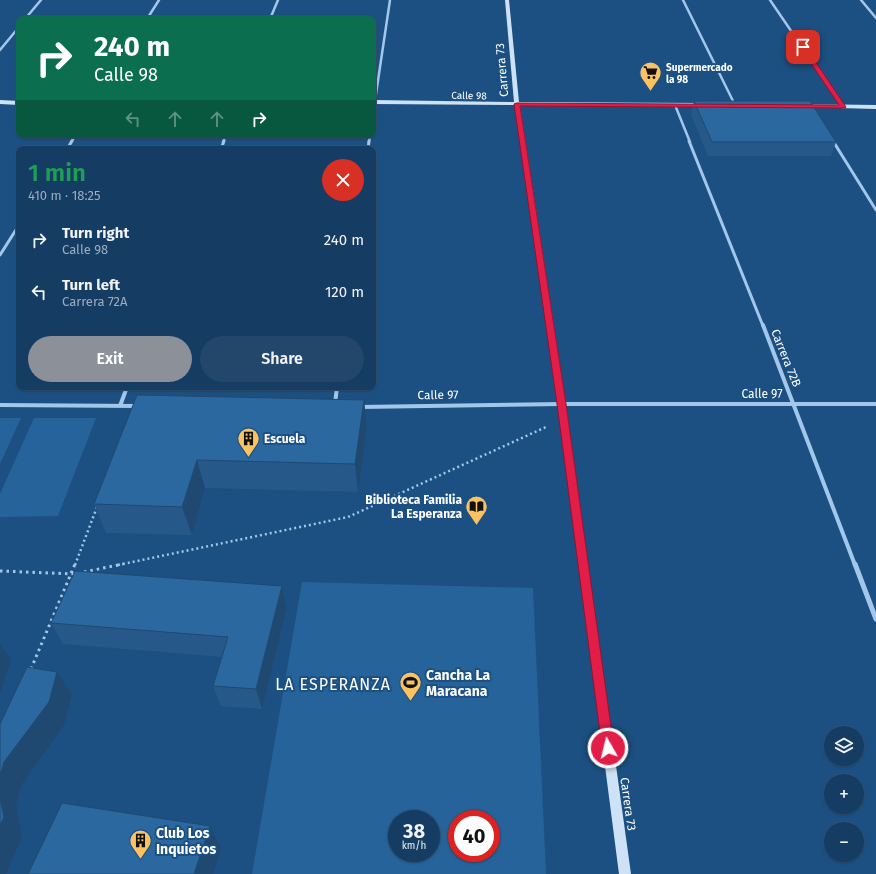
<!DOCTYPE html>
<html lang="en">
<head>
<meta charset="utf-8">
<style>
  :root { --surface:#153c62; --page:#22476b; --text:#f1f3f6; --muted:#9dadbe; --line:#345677; --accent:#8c9099 }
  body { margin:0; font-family:"Fira Sans",sans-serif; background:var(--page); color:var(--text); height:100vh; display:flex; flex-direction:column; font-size:15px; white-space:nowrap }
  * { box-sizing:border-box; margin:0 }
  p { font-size:13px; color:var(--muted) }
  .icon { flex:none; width:22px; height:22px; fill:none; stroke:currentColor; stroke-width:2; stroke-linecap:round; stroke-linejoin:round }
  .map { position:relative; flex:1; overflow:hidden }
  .side { position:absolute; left:16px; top:146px; width:360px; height:244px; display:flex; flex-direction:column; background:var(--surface); border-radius:8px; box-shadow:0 1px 3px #0004,0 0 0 1px var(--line) }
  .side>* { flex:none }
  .banner { position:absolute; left:16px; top:16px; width:360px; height:122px; border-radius:8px; box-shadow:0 1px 3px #0004,0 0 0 1px var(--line); background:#0b6e4f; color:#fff; overflow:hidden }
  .controls { position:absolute; left:824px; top:726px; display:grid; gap:8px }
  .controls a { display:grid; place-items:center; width:40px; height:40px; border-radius:50%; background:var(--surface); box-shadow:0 1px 3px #0004,0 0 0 1px var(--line); font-size:20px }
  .speed { position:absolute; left:388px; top:810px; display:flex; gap:8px; font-size:20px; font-weight:700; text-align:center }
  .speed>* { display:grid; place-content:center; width:52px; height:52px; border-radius:50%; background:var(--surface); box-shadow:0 1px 3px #0004,0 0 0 1px var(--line); line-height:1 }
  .speed small { font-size:10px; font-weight:400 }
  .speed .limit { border:6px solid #d22; background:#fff; color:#111 }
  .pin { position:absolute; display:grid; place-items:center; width:34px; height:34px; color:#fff; margin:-17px; border-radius:8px; box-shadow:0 2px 6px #0006 }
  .me { position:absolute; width:44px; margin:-22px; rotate:352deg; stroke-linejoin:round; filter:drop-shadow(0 0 3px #0008) }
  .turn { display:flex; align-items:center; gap:14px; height:84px; padding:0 12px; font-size:18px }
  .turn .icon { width:52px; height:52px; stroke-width:2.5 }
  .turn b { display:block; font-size:28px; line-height:34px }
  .lanes { display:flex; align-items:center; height:38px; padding:0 12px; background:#0003; justify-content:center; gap:20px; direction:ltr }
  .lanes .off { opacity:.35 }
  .round { display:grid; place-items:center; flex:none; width:42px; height:42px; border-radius:21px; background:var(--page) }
  .headline { display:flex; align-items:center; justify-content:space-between; height:68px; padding:0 12px }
  h1 { font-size:24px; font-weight:600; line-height:30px; color:#1e9e55 }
  .button { display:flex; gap:8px; margin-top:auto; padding:8px 12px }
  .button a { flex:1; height:46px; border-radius:24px; background:var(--accent); color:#fff; font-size:16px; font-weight:600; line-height:46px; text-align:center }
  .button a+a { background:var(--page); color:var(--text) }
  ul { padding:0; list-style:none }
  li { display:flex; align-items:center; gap:12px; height:52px; padding:0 12px }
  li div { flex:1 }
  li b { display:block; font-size:15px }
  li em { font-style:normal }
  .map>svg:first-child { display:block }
</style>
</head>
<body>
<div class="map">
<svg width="876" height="874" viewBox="0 0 876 874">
  <rect width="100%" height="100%" fill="#1c5082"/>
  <path fill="#26639b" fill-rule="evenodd" d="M 0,418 L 21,418 L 0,464 Z
    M 34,418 L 96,418 L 58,516 L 0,517 L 0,494 Z
    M 302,582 L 533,588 L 546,874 L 252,874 ZM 397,819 L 431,819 L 431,853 L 397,853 ZM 457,819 L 491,819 L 491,853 L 457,853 Z"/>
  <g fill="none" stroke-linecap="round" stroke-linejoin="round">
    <path stroke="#a2c7ea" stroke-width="2.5" stroke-dasharray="2 3" stroke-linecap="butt" d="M 75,565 L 97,507
      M 118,565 L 348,517 L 546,427"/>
    <path stroke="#a2c7ea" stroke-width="3" stroke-dasharray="2.5 4" stroke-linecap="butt" d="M 0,571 L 75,574
      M 84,572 L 123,564
      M 31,669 L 75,564"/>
    <path stroke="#a2c7ea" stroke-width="2.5" d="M 683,0 L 735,105
      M 770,0 L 843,107
      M 861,0 L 876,18
      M 25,19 L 41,0
      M 147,19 L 159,0
      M 270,19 L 278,0
      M 0,50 L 19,27
      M 675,105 L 690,142
      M 373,114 L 390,0
      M 833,141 L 834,142
      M 71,142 L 76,135
      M 223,142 L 226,135
      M 369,142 L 370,135"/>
    <path stroke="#a2c7ea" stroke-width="3" d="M 689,141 L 763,326
      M 833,141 L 876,210
      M 67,149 L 72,141
      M 221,149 L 224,141
      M 368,149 L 369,141
      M 0,255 L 19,225"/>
    <path stroke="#a2c7ea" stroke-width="4" d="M 763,325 L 855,565
      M 335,404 L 337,387
      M 0,405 L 138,406
      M 120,406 L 127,387
      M 360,407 L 562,404 L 876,404"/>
    <path stroke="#a2c7ea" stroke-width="5" d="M 855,564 L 876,619"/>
    <path fill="#cde2f7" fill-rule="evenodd" d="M 505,0 L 509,0 L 519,102 L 703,103 L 706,105 L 703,107 L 520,105 L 566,404 L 631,874 L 619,874 L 558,404 L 515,105 L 373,104 L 373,100 L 514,102 Z
      M 0,100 L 19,101 L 19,105 L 0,104 Z
      M 803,104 L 876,105 L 876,109 L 801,107 L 800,106 Z"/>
  </g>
  <path fill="#26598a" d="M 694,101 L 836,142 L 831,156 L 708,156 L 691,115 Z
    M 137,395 L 364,400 L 367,429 L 358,492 L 205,488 L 192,535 L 106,533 L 94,504 Z
    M 282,586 L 287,608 L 262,709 L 221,706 L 213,686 L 222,657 L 63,644 L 51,623 Z"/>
  <path fill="#1f4970" d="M 364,400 L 367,429 L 358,492 L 355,464 Z
    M 197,460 L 205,488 L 192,535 L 182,507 Z
    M 282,586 L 287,608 L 262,709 L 256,689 Z
    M 0,644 L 11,660 L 0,693 Z
    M 57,672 L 72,695 L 64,725 L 22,784 L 16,805 L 22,837 L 6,874 L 0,874 L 0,776 L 4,762 Z
    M 210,826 L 221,848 L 213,874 L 194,874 Z"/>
  <path fill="#2c68a0" stroke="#1f4970" d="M 694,101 L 810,101 L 836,142 L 712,142 Z
    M 137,395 L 364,400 L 355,464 L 197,460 L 182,507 L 94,504 Z
    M 75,571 L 282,586 L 256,689 L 213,686 L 228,637 L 51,623 Z
    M 27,667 L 57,672 L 49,702 L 4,762 L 0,776 L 0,724 Z
    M 0,797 L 4,817 L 0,825 Z
    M 62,803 L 210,826 L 194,874 L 28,874 Z"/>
  <path fill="#e11d48" stroke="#92132f" d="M 801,46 L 805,46 L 846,107 L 845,108 L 520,106 L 566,404 L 614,748 L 612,752 L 608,754 L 604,752 L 602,748 L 557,404 L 514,104 L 517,103 L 839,105 L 800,47 Z"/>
  <defs>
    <symbol id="supermarket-pin" viewBox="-11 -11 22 30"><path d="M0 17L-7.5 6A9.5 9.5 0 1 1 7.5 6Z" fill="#fac260" stroke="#1c5082"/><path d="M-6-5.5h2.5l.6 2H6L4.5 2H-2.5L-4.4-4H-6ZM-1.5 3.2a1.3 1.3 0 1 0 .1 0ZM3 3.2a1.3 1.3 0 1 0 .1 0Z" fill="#111"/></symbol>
    <symbol id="building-pin" viewBox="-11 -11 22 30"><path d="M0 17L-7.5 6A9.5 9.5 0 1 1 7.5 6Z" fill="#fac260" stroke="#1c5082"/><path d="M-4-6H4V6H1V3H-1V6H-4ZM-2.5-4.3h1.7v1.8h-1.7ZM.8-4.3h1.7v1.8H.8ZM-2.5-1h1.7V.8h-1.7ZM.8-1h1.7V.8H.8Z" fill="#111"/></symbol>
    <symbol id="library-pin" viewBox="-11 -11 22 30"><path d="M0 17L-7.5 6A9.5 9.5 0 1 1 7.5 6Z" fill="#fac260" stroke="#1c5082"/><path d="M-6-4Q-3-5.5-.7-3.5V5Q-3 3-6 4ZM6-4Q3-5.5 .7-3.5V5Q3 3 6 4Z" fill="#111"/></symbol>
    <symbol id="stadium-pin" viewBox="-11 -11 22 30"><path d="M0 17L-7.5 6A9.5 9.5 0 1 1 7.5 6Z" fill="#fac260" stroke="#1c5082"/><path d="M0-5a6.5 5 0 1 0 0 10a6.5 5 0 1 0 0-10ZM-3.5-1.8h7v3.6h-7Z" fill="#111"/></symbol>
  </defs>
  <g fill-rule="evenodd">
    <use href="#supermarket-pin" x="638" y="60" width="25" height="34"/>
    <use href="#building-pin" x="236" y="426" width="25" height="34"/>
    <use href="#library-pin" x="464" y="494" width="25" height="34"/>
    <use href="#stadium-pin" x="398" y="670" width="25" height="34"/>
    <use href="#building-pin" x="128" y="828" width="25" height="34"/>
  </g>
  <g text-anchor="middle" stroke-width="4" stroke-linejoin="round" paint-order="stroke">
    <g font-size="10" font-weight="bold" fill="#fff" stroke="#1c5082" text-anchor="start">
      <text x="666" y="71">Supermercado<tspan x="666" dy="12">la 98</tspan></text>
    </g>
    <g font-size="10" fill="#fff" stroke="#1c5082">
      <text transform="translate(469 95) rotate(1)" y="4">Calle 98</text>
    </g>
    <g font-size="12" fill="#fff" stroke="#1c5082">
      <text transform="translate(502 70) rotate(-95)" y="4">Carrera 73</text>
      <text transform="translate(786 358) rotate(68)" y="4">Carrera 72B</text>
      <text x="762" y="398">Calle 97</text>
      <text transform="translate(438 395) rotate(-1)" y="4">Calle 97</text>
      <text transform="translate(628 804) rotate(82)" y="4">Carrera 73</text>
    </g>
    <g font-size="12" font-weight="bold" fill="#fff" stroke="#1c5082" text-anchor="start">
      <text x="264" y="443">Escuela</text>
      <text x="462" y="504" text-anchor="end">Biblioteca Familia<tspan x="462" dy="14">La Esperanza</tspan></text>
    </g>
    <g font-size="14" font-weight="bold" fill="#fff" stroke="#1c5082" text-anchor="start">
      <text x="426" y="680">Cancha La<tspan x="426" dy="16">Maracana</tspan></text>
      <text x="156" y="838">Club Los<tspan x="156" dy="16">Inquietos</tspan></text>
    </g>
    <g font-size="16" letter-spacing="1" fill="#fff" stroke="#1c5082">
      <text x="333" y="690">LA ESPERANZA</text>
    </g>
  </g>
</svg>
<div class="controls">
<a><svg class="icon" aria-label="layers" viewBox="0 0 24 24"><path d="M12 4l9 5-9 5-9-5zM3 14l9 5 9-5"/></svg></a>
<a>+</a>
<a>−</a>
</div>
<div class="speed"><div>38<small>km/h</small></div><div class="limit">40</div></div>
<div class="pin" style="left:803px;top:47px;background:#d93025"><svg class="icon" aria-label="arrive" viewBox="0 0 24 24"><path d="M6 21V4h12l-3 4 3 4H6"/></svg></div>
<svg class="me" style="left:608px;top:748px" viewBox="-20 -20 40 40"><circle r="17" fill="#e11d48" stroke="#fff" stroke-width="3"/><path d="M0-11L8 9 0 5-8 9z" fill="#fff"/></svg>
<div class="banner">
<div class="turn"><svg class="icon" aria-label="right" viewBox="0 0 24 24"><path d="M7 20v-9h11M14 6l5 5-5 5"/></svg><div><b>240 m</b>Calle 98</div></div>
<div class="lanes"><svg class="icon off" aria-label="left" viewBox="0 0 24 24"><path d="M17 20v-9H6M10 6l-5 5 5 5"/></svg><svg class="icon off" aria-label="ahead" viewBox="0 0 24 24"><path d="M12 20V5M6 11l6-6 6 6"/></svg><svg class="icon off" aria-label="ahead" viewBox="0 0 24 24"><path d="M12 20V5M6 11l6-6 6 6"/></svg><svg class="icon" aria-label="right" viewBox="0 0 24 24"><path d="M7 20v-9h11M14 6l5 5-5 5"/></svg></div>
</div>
<section class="side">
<div class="headline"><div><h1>1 min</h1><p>410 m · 18:25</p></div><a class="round" style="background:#d93025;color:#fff"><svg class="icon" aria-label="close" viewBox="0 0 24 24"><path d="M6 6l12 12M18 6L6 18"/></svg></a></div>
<ul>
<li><svg class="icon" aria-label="right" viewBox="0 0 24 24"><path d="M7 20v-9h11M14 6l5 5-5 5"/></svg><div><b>Turn right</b><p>Calle 98</p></div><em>240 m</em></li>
<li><svg class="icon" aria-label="left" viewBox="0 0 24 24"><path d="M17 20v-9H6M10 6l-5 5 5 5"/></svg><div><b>Turn left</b><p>Carrera 72A</p></div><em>120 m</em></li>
</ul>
<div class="button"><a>Exit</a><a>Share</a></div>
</section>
</div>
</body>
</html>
